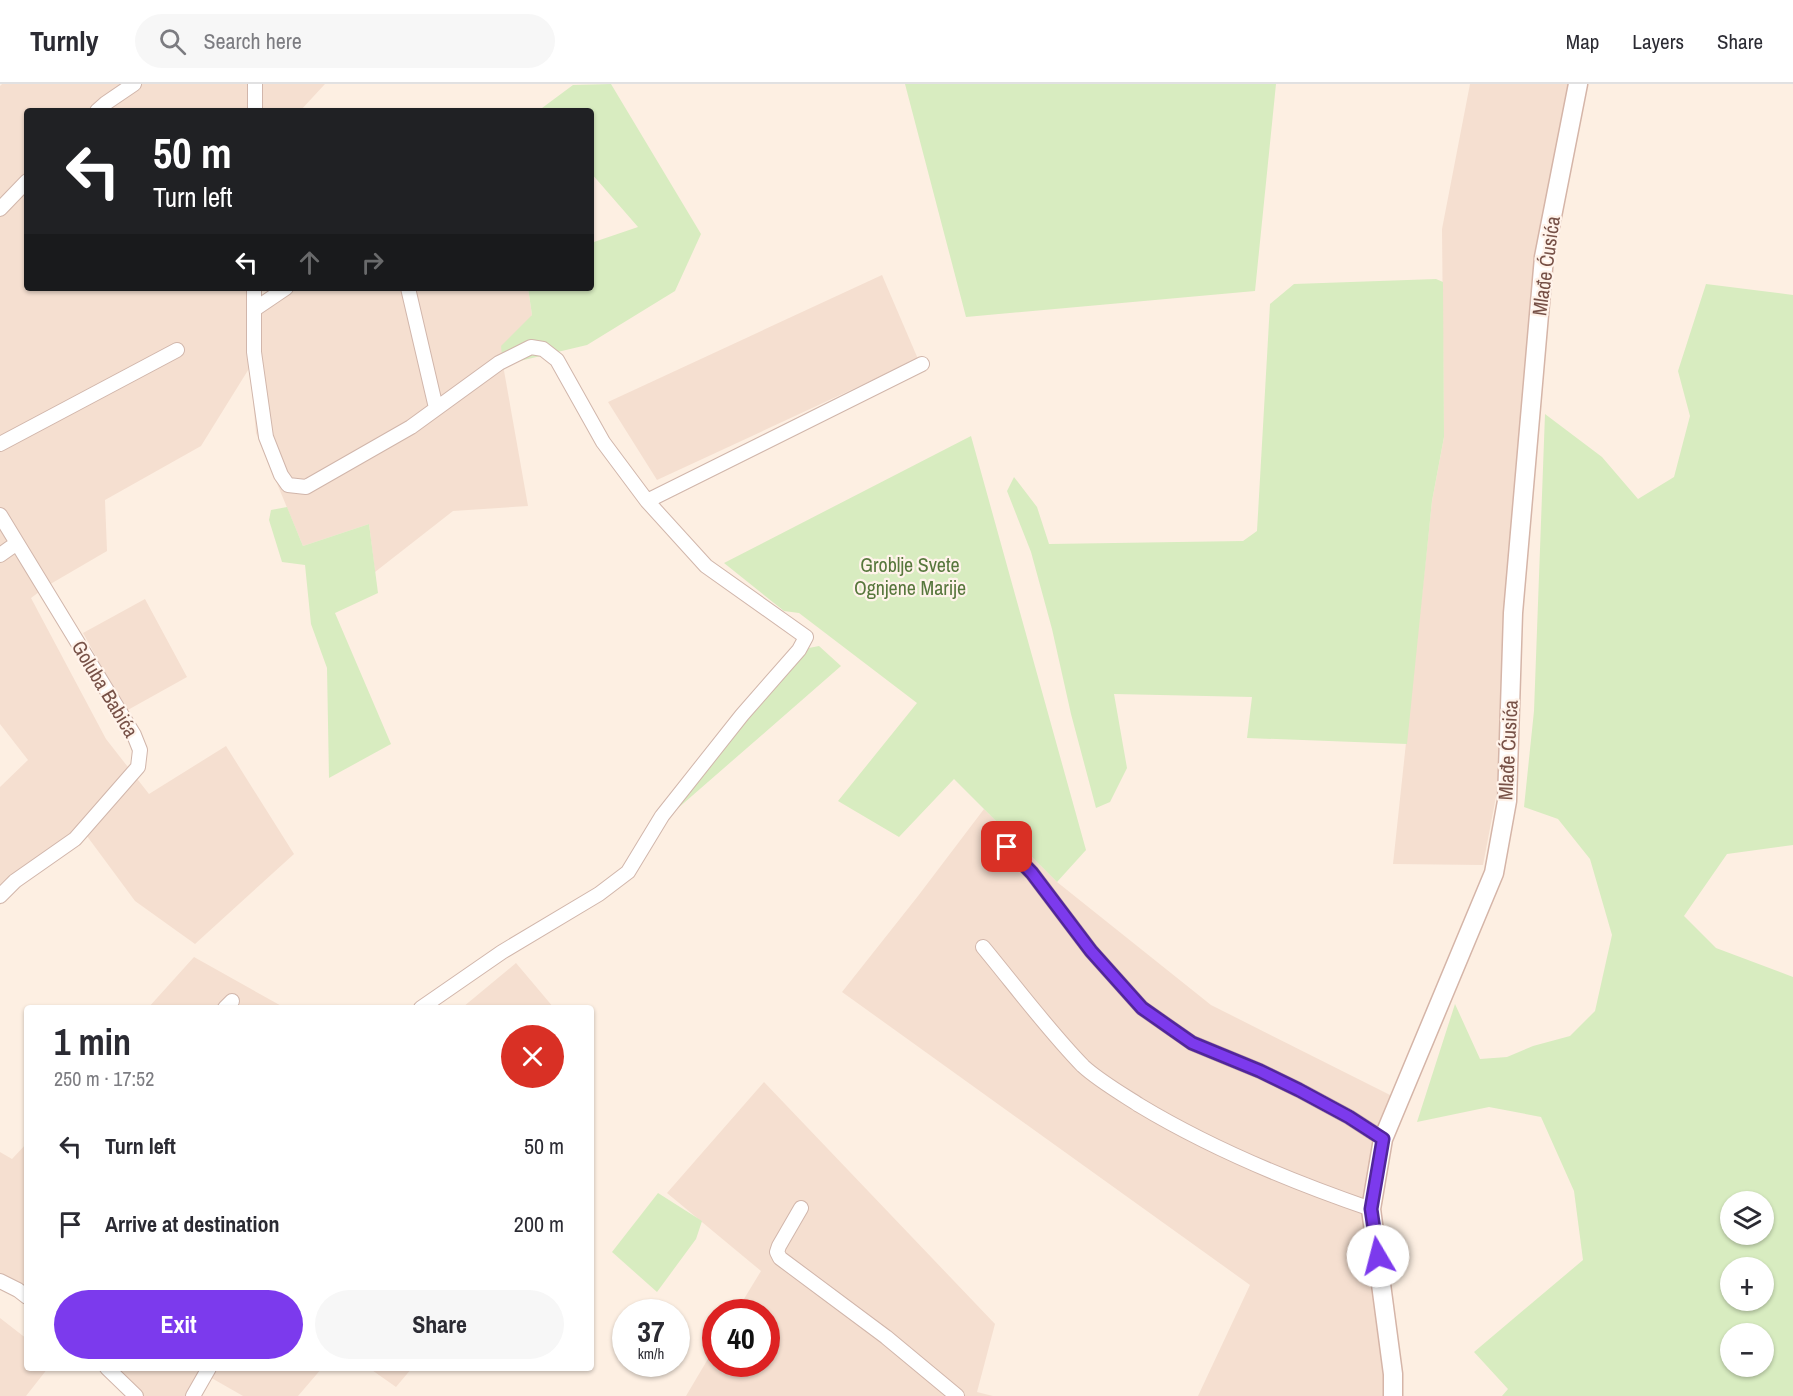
<!DOCTYPE html>
<html lang="en">
<head>
<meta charset="utf-8">
<style>
  :root { --surface:#fff; --page:#f7f7f7; --text:#2b2b33; --muted:#7c7c81; --line:#e1e1e2; --accent:#7c3aed }
  body { margin:0; font-family:"Archivo Narrow",sans-serif; background:var(--page); color:var(--text); height:100vh; display:flex; flex-direction:column; font-size:22px; white-space:nowrap }
  * { box-sizing:border-box; margin:0 }
  p { font-size:20px; color:var(--muted) }
  .icon { flex:none; width:33px; height:33px; fill:none; stroke:currentColor; stroke-width:2; stroke-linecap:round; stroke-linejoin:round }
  .map { position:relative; flex:1; overflow:hidden }
  .details { position:absolute; left:24px; top:921px; width:570px; height:366px; display:flex; flex-direction:column; background:var(--surface); border-radius:6px; box-shadow:0 2px 4px #0004 }
  .details>* { flex:none }
  .banner { position:absolute; left:24px; top:24px; width:570px; height:183px; border-radius:6px; box-shadow:0 2px 4px #0004; background:#202124; color:#fff; overflow:hidden }
  .tools { position:absolute; left:1720px; top:1107px; display:grid; gap:12px }
  .tools a { display:grid; place-items:center; width:54px; height:54px; border-radius:50%; background:var(--surface); box-shadow:0 2px 4px #0004; font-size:30px }
  .speed { position:absolute; left:612px; top:1215px; display:flex; gap:12px; font-size:30px; font-weight:700; text-align:center }
  .speed>* { display:grid; place-content:center; width:78px; height:78px; border-radius:50%; background:var(--surface); box-shadow:0 2px 4px #0004; line-height:1 }
  .speed small { font-size:15px; font-weight:400 }
  .speed .limit { border:9px solid #d22; background:#fff; color:#111 }
  .pin { position:absolute; display:grid; place-items:center; width:51px; height:51px; color:#fff; margin:-26px; border-radius:12px; box-shadow:0 3px 9px #0006 }
  .me { position:absolute; width:66px; margin:-33px; rotate:352deg; stroke-linejoin:round; filter:drop-shadow(0 0 4px #0008) }
  .turn { display:flex; align-items:center; gap:21px; height:126px; padding:0 30px; font-size:27px }
  .turn .icon { width:78px; height:78px; stroke-width:2.5 }
  .turn b { display:block; font-size:42px; line-height:51px }
  .lanes { display:flex; align-items:center; height:57px; padding:0 30px; background:#0003; justify-content:center; gap:30px; direction:ltr }
  .lanes .off { opacity:.35 }
  .round { display:grid; place-items:center; flex:none; width:63px; height:63px; border-radius:32px; background:var(--page) }
  .overview { display:flex; align-items:center; justify-content:space-between; height:102px; padding:0 30px }
  h1 { font-size:36px; font-weight:700; line-height:45px }
  .cta { display:flex; gap:12px; margin-top:auto; padding:12px 30px }
  .cta a { flex:1; height:69px; border-radius:36px; background:var(--accent); color:#fff; font-size:24px; font-weight:700; line-height:69px; text-align:center }
  .cta a+a { background:var(--page); color:var(--text) }
  ul { padding:0; list-style:none }
  li { display:flex; align-items:center; gap:18px; height:78px; padding:0 30px }
  li div { flex:1 }
  li b { display:block; font-size:22px }
  li em { font-style:normal }
  header { display:flex; align-items:center; gap:36px; box-sizing:border-box; height:84px; padding:0 30px; background:var(--surface); border-bottom:2px solid var(--line) }
  header strong { font-size:28px }
  nav { display:flex; gap:33px; margin-inline-start:auto; font-size:21px }
  .search { width:420px; height:54px; background:var(--page); display:flex; align-items:center; gap:15px; box-sizing:border-box; padding:0 21px; border-radius:33px; color:var(--muted); font-size:22px }
  .map>svg:first-child { display:block }
</style>
</head>
<body>
<header>
<strong>Turnly</strong>
<div class="search"><svg class="icon" aria-label="search" viewBox="0 0 24 24"><circle cx="10" cy="10" r="6"/><path d="M15 15l6 6"/></svg>Search here</div>
<nav><a>Map</a><a>Layers</a><a>Share</a></nav>
</header>
<div class="map">
<svg width="1793" height="1312" viewBox="0 0 1793 1312">
  <rect width="100%" height="100%" fill="#fdefe2"/>
  <path fill="#f5dfd0" d="M 2,0 L 325,0 L 300,27 L 27,27 L 27,204 L 251,204 L 247,224 L 278,204 L 528,204 L 532,231 L 503,281 L 528,422 L 453,427 L 375,488 L 369,440 L 303,462 L 256,349 L 250,283 L 201,362 L 105,416 L 107,467 L 47,502 L 31,514 L 106,655 L 149,710 L 226,662 L 294,770 L 195,860 L 135,817 L 81,744 L 0,821 L 0,703 L 28,676 L 0,640 L 0,2 Z
    M 1470,0 L 1578,0 L 1544,173 L 1503,676 L 1483,781 L 1393,780 L 1432,417 L 1444,353 L 1442,145 Z
    M 882,191 L 918,275 L 657,396 L 608,318 Z
    M 145,515 L 187,593 L 126,627 L 83,549 Z
    M 984,725 L 1057,798 L 1211,921 L 1400,1016 L 1371,1125 L 1393,1312 L 1198,1312 L 1250,1201 L 842,908 L 918,812 Z
    M 194,873 L 285,924 L 148,924 Z
    M 516,879 L 554,924 L 464,924 L 463,923 Z
    M 764,998 L 995,1240 L 977,1308 L 993,1312 L 686,1312 L 715,1263 L 716,1280 L 766,1280 L 766,1228 L 736,1228 L 761,1187 L 667,1109 Z
    M 27,1059 L 27,1214 L 0,1203 L 0,1068 L 12,1075 Z
    M 0,1234 L 27,1255 L 27,1284 L 48,1284 L 26,1312 L 0,1312 Z
    M 104,1284 L 322,1284 L 298,1312 L 243,1312 L 201,1288 L 185,1312 L 135,1312 Z
    M 369,1284 L 412,1284 L 396,1303 Z"/>
  <path fill="#d8ecc0" fill-rule="evenodd" d="M 611,0 L 701,150 L 675,207 L 587,261 L 503,281 L 501,262 L 532,231 L 528,204 L 591,204 L 591,159 L 638,143 L 591,89 L 591,27 L 538,27 L 573,1 Z
    M 905,0 L 1276,0 L 1255,207 L 966,233 Z
    M 1436,195 L 1443,198 L 1444,353 L 1432,417 L 1407,660 L 1247,654 L 1252,613 L 1114,610 L 1127,684 L 1110,718 L 1096,724 L 1071,630 L 1052,545 L 1031,468 L 1007,407 L 1014,393 L 1037,423 L 1049,460 L 1243,457 L 1257,447 L 1270,220 L 1294,200 Z
    M 1706,200 L 1793,211 L 1793,761 L 1727,770 L 1684,832 L 1716,864 L 1793,893 L 1793,1312 L 1502,1312 L 1508,1305 L 1474,1268 L 1583,1176 L 1574,1107 L 1541,1033 L 1489,1023 L 1417,1038 L 1455,920 L 1480,975 L 1507,973 L 1533,962 L 1570,952 L 1595,927 L 1612,851 L 1590,775 L 1558,735 L 1524,723 L 1534,627 L 1545,330 L 1602,373 L 1638,415 L 1674,393 L 1690,332 L 1678,287 ZM 1731,1118 L 1764,1118 L 1764,1150 L 1731,1150 ZM 1731,1184 L 1764,1184 L 1764,1216 L 1731,1216 ZM 1731,1250 L 1764,1250 L 1764,1282 L 1731,1282 Z
    M 971,352 L 1086,766 L 1057,798 L 954,695 L 899,753 L 838,717 L 917,619 L 799,529 L 784,527 L 724,479 Z
    M 287,423 L 303,462 L 369,440 L 378,509 L 335,529 L 391,660 L 329,694 L 327,584 L 311,540 L 305,481 L 282,478 L 269,436 L 271,426 Z
    M 819,562 L 841,582 L 677,725 L 711,670 L 799,566 Z
    M 658,1109 L 702,1137 L 696,1155 L 657,1208 L 612,1168 Z"/>
  <g fill="none" stroke-linecap="round" stroke-linejoin="round">
    <defs>
      <path id="street" d="M 97,27 L 106,19 L 134,0
        M 255,27 L 255,0
        M 0,125 L 27,97
        M 254,204 L 254,268 L 266,353 L 281,391 L 288,401 L 306,403 L 411,343 L 499,279 L 531,263 L 543,265 L 557,276 L 603,358 L 647,417 L 706,482 L 806,553 L 799,566 L 742,631 L 662,732 L 628,788 L 599,810 L 502,868 L 421,924
        M 408,204 L 436,324
        M 255,225 L 286,204
        M 0,360 L 177,266
        M 647,417 L 922,280
        M 0,431 L 134,651 L 140,666 L 138,683 L 75,755 L 15,797 L 0,812
        M 0,471 L 17,459
        M 994,750 L 1032,789 L 1091,867 L 1142,924 L 1192,959 L 1260,987 L 1299,1006 L 1349,1033 L 1383,1055
        M 983,863 C 1016,903 1048,946 1083,982 C 1098,996 1122,1010 1139,1021 C 1212,1065 1292,1098 1371,1125
        M 225,924 L 232,917
        M 801,1124 L 779,1162 L 777,1168 L 780,1174 L 886,1253 L 957,1312
        M 0,1197 L 18,1206 L 27,1213
        M 107,1284 L 136,1312
        M 193,1312 L 209,1284"/>
      <path id="secondary" d="M 1393,1312 L 1393,1290 L 1371,1125 L 1383,1055 L 1494,789 L 1507,717 L 1513,529 L 1544,173 L 1578,0"/>
    </defs>
    <use href="#street" stroke="#d1b6ab" stroke-width="16"/>
    <use href="#secondary" stroke="#d5b5a8" stroke-width="21"/>
    <use href="#street" stroke="#fff" stroke-width="14"/>
    <use href="#secondary" stroke="#fff" stroke-width="18"/>
  </g>
  <g fill="none" stroke-linecap="round" stroke-linejoin="round">
    <defs>
      <path id="route" d="M 1007,763 L 1032,789 L 1091,867 L 1142,924 L 1192,959 L 1260,987 L 1299,1006 L 1349,1033 L 1383,1055 L 1371,1125 L 1378,1172"/>
    </defs>
    <use href="#route" stroke="#51269a" stroke-width="15"/>
    <use href="#route" stroke="#7c3aed" stroke-width="10"/>
  </g>
  <g text-anchor="middle" stroke-width="4.5" stroke-linejoin="round" paint-order="stroke">
    <g font-size="20" fill="#775147" stroke="#fff3ea">
      <text transform="translate(1546 182) rotate(-82)" y="7">Mlađe Ćusića</text>
      <text transform="translate(105 605) rotate(59)" y="7">Goluba Babića</text>
      <text transform="translate(1508 666) rotate(-87)" y="7">Mlađe Ćusića</text>
    </g>
    <g font-size="20" fill="#57773c" stroke="#fff3ea">
      <text x="910" y="488">Groblje Svete<tspan x="910" dy="23">Ognjene Marije</tspan></text>
    </g>
  </g>
</svg>
<div class="tools">
<a><svg class="icon" aria-label="layers" viewBox="0 0 24 24"><path d="M12 4l9 5-9 5-9-5zM3 14l9 5 9-5"/></svg></a>
<a>+</a>
<a>−</a>
</div>
<div class="speed"><div>37<small>km/h</small></div><div class="limit">40</div></div>
<div class="pin" style="left:1007px;top:763px;background:#d93025"><svg class="icon" aria-label="arrive" viewBox="0 0 24 24"><path d="M6 21V4h12l-3 4 3 4H6"/></svg></div>
<svg class="me" style="left:1378px;top:1172px" viewBox="-20 -20 40 40"><circle r="19" fill="#fff"/><path d="M0-13L10 11 0 6-10 11z" fill="#7c3aed"/></svg>
<div class="banner">
<div class="turn"><svg class="icon" aria-label="left" viewBox="0 0 24 24"><path d="M17 20v-9H6M10 6l-5 5 5 5"/></svg><div><b>50 m</b>Turn left</div></div>
<div class="lanes"><svg class="icon" aria-label="left" viewBox="0 0 24 24"><path d="M17 20v-9H6M10 6l-5 5 5 5"/></svg><svg class="icon off" aria-label="ahead" viewBox="0 0 24 24"><path d="M12 20V5M6 11l6-6 6 6"/></svg><svg class="icon off" aria-label="right" viewBox="0 0 24 24"><path d="M7 20v-9h11M14 6l5 5-5 5"/></svg></div>
</div>
<section class="details">
<div class="overview"><div><h1>1 min</h1><p>250 m · 17:52</p></div><a class="round" style="background:#d93025;color:#fff"><svg class="icon" aria-label="close" viewBox="0 0 24 24"><path d="M6 6l12 12M18 6L6 18"/></svg></a></div>
<ul>
<li><svg class="icon" aria-label="left" viewBox="0 0 24 24"><path d="M17 20v-9H6M10 6l-5 5 5 5"/></svg><div><b>Turn left</b></div><em>50 m</em></li>
<li><svg class="icon" aria-label="arrive" viewBox="0 0 24 24"><path d="M6 21V4h12l-3 4 3 4H6"/></svg><div><b>Arrive at destination</b></div><em>200 m</em></li>
</ul>
<div class="cta"><a>Exit</a><a>Share</a></div>
</section>
</div>
</body>
</html>
